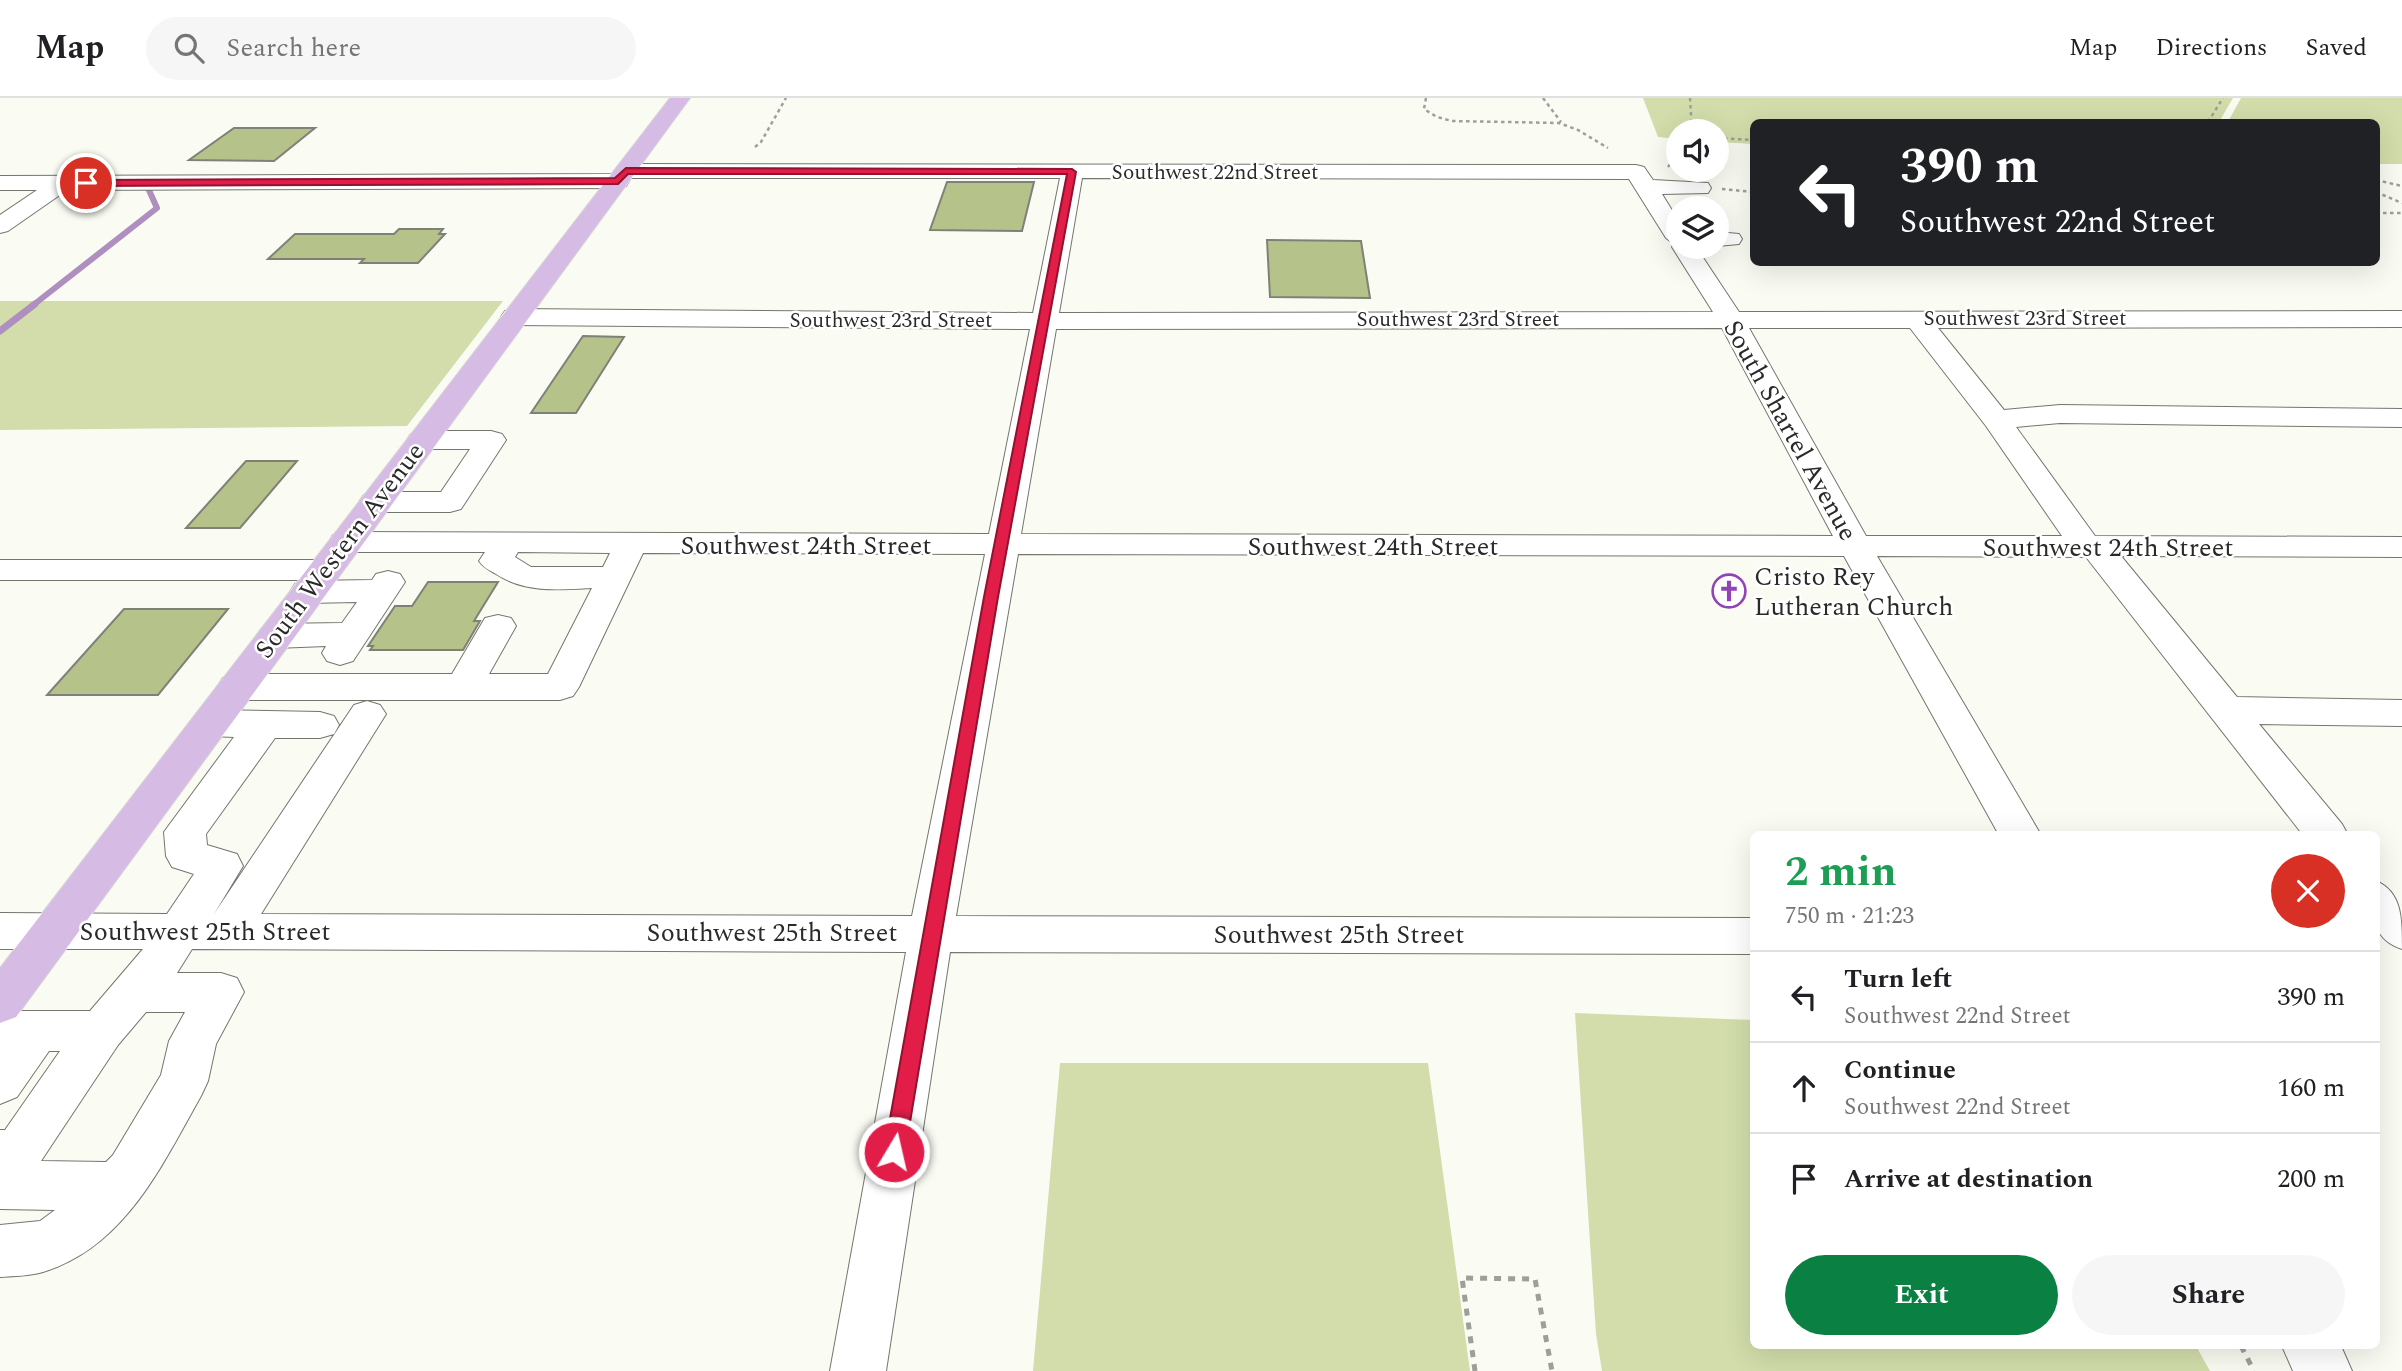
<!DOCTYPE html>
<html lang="en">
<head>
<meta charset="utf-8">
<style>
  :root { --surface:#fff; --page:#f6f6f6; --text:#202124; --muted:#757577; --line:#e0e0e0; --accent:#0b8043 }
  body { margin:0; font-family:Spectral,serif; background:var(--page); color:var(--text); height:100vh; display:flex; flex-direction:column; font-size:26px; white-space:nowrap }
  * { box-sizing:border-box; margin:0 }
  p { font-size:23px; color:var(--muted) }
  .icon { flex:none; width:38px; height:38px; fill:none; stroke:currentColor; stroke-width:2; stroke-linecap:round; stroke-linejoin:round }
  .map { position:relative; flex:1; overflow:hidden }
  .drawer { position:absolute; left:1750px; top:733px; width:630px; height:518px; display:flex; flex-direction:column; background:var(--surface); border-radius:10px; box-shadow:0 7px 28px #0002 }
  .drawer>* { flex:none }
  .guide { position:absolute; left:1750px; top:21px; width:630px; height:147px; border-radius:10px; box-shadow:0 7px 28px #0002; background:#202124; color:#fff; overflow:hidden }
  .tools { position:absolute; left:1666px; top:21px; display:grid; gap:14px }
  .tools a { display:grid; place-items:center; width:63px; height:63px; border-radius:50%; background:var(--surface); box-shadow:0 7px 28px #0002; font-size:35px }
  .pin { position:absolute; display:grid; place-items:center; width:60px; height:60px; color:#fff; margin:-30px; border:4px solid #fff; border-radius:50%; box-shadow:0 2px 7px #0007 }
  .me { position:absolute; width:77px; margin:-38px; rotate:9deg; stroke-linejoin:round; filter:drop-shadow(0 0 5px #0008) }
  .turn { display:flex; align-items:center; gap:24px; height:147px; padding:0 35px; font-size:32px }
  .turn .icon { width:91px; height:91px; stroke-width:2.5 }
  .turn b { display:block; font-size:49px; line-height:60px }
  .round { display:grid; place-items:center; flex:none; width:74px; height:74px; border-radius:37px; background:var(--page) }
  .headline { display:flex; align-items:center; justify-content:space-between; height:119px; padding:0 35px }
  h1 { font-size:42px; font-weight:700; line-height:52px; color:#1e9e55 }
  .cta { display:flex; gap:14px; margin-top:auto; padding:14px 35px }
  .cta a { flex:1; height:80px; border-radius:42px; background:var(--accent); color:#fff; font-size:28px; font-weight:700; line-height:80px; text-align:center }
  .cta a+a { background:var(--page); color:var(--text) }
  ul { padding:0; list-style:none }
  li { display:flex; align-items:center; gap:21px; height:91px; padding:0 35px; border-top:2px solid var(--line) }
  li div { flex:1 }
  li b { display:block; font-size:26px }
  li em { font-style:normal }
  header { display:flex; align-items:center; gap:42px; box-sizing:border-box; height:98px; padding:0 35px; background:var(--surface); border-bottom:2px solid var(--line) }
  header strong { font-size:33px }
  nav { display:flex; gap:38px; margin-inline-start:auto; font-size:24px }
  .search { width:490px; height:63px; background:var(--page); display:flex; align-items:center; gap:18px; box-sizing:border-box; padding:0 24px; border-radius:38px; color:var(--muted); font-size:26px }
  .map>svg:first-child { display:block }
</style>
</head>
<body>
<header>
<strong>Map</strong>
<div class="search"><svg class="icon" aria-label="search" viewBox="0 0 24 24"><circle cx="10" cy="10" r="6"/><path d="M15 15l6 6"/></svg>Search here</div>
<nav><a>Map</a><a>Directions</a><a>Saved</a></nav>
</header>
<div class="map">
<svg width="2402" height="1273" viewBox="0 0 2402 1273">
  <rect width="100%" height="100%" fill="#fafcf3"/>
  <path fill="#d2ddab" d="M 1643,0 L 2233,0 L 2219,24 L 1754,24 L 1753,46 L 1717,44 L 1717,33 L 1678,33 L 1678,41 L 1658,39 Z
    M 2241,0 L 2402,0 L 2402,66 L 2377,66 L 2376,24 L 2228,24 Z
    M 0,203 L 35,203 L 0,231 Z
    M 39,203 L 503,203 L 407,328 L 0,332 L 0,234 Z
    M 1575,915 L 1753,922 L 1754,1248 L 2196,1248 L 2210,1273 L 1602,1273 L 1596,1236 Z
    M 1060,965 L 1428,965 L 1470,1273 L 1033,1273 Z"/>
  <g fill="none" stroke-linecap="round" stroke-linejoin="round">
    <path stroke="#ae8fbf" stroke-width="6" d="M 32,208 L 157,110 L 148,90"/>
    <path stroke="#ae8fbf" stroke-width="7" d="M 0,233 L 35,206"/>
  </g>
  <path fill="#b5c28a" stroke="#7f8178" stroke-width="2" d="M 234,30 L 315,30 L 274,63 L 189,62 Z
    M 947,84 L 1034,84 L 1022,133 L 930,132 Z
    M 399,131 L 443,131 L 439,136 L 445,136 L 418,165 L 360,165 L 364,161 L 268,161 L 295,136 L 394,136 Z
    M 1267,142 L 1361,143 L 1370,200 L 1270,199 Z
    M 583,238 L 624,239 L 576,315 L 531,315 Z
    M 246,363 L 297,363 L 240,430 L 186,430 Z
    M 428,484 L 498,484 L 474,523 L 480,523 L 463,552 L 370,552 L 373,548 L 368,548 L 395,508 L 412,508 Z
    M 124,511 L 228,511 L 158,597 L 47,597 Z"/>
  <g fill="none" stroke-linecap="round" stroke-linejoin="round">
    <defs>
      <path id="minor" d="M 626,66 L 1636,67 L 1644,69 L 1653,82 L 1708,85 L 1711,90 L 1708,95 L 1662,96 L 1678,122 L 1678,149 L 1696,149 L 1739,214 L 2402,213 L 2402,229 L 1938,230 L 2004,312 L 2060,307 L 2402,311 L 2402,329 L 2060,325 L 2016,329 L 2095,438 L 2402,439 L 2402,459 L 2121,458 L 2237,599 L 2402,602 L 2402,628 L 2259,626 L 2342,726 L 2348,737 L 2303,737 L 2086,459 L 1877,458 L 2041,737 L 1999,737 L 1844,458 L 1018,456 L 956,818 L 1754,820 L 1754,856 L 950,854 L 886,1273 L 830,1273 L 906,854 L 192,851 L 177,875 L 221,875 L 237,880 L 244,894 L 216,946 L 208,983 L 201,998 C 162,1067 125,1149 43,1174 C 30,1178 14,1178 0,1179 L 0,1127 L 40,1123 L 55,1112 L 0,1111 L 0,1032 L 5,1032 L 60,953 L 49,953 L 17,999 L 0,1006 L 0,913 L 90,913 L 143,851 L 0,851 L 0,815 L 167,816 L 194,776 L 172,769 L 166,758 L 164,734 L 234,639 L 211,638 L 198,634 L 192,625 L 198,616 L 211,612 L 320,614 L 334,618 L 339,627 L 334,636 L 320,640 L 275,640 L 206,736 L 207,747 L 237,756 L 243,768 L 214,816 L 354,607 L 367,603 L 380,607 L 386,616 L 261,816 L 912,818 L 985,456 L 643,455 L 579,589 L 573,598 L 560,602 L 236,602 L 223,598 L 217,589 L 223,580 L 236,576 L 452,576 L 485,520 L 498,517 L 511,520 L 516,528 L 489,576 L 548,576 L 592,490 C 558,492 525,495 496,476 C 489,472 484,470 479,463 L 485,454 L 345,454 L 333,451 L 329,444 L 333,437 L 345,434 L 989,436 L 1030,231 L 514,227 L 505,225 L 501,219 L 505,213 L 514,211 L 1033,215 L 1060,80 L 627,80 L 629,83 L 626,88 L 618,90 L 67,92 L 8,133 L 0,135 L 0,117 L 37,92 L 0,92 L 0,78 L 617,76 L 615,73 L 618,68 ZM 1082,80 L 1629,81 L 1666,140 L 1674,146 L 1672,149 L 1713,214 L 1059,215 ZM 1722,230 L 1833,438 L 1021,436 L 1056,231 ZM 1749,230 L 1910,230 L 1986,328 L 2062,438 L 1866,438 ZM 518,454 L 610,455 L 603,469 L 531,469 L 515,459 ZM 146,914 L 185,914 L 169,943 L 161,977 L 113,1057 L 106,1064 L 41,1063 L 118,947 Z
        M 1717,134 L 1739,136 L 1742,141 L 1739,146 L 1717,148 Z
        M 422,333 L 491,333 L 502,336 L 506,342 L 461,411 L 450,414 L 375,414 L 364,411 L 359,404 L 364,397 L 375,394 L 441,394 L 470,351 L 422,351 L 411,348 L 407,342 L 411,336 Z
        M 0,462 L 324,462 L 336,465 L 341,472 L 336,479 L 324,482 L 0,482 Z
        M 388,473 L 400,476 L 405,484 L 353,563 L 340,567 L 327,563 L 322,555 L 326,548 L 275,550 L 262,546 L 257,538 L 262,530 L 275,526 L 342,525 L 357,504 L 307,505 L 295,502 L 290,494 L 295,486 L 307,483 L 372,482 L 376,476 Z
        M 2376,783 C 2402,794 2402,820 2402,851 C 2367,839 2376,814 2376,783 Z
        M 2282,1248 L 2341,1248 L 2352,1273 L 2293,1273 Z"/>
      <path id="major" d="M 670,0 L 690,0 L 16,919 L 0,925 L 0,870 Z"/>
    </defs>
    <use href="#minor" stroke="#74766e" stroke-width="2"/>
    <use href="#major" stroke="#d9d9d8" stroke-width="2"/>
    <path stroke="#9e9f99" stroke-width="2.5" stroke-dasharray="3.5 3.5" stroke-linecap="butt" d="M 1426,0 L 1424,11 L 1437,19 L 1452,23 L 1559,25 L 1578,32 L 1608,50
      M 1543,0 L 1561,24
      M 1690,0 L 1692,33
      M 2208,24 L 2223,0
      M 1717,40 L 1754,42
      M 755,49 L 761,44 L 786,0
      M 1668,69 L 1678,56
      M 2376,82 L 2402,88
      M 1722,91 L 1754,94
      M 2376,94 L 2402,105
      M 2376,115 L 2402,115"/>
    <path stroke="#9e9f99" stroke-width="5" stroke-dasharray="7 7" stroke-linecap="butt" d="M 2241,1248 L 2254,1273
      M 1475,1273 L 1462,1180 L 1535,1181 L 1552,1273"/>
    <use href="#minor" fill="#fff" fill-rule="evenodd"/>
    <use href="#major" fill="#d6bbe4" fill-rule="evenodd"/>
  </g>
  <path fill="#e11d48" stroke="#92132f" stroke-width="2" d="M 626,70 L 1072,71 L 1076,74 L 998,499 L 905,1054 L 901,1061 L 894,1064 L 887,1061 L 884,1054 L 984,499 L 1067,76 L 628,76 L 618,86 L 86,88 L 81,85 L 86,82 L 615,80 Z"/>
  <defs>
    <symbol id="church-ring" viewBox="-11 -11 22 22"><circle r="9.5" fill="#fff" stroke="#9144b5" stroke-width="1.5"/><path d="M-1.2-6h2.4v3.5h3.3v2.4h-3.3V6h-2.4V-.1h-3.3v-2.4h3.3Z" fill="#9144b5"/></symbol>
  </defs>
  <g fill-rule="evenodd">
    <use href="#church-ring" x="1710" y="474" width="38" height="38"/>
  </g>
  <g text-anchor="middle" stroke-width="5" stroke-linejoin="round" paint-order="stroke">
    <g font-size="21" fill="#2a2b28" stroke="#fff">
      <text x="1215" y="81">Southwest 22nd Street</text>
      <text x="2025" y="227">Southwest 23rd Street</text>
      <text x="1458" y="228">Southwest 23rd Street</text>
      <text x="891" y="229">Southwest 23rd Street</text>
    </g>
    <g font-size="26" fill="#2a2b28" stroke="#fff">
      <text transform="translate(1791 332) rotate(61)" y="9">South Shartel Avenue</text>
      <text x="806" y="456">Southwest 24th Street</text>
      <text x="1373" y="457">Southwest 24th Street</text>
      <text x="2108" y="458">Southwest 24th Street</text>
      <text transform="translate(339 452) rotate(-53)" y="9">South Western Avenue</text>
      <text x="205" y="842">Southwest 25th Street</text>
      <text x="772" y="843">Southwest 25th Street</text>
      <text x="1339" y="845">Southwest 25th Street</text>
    </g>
    <g font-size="26" fill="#2a2b28" stroke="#fff" text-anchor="start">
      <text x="1754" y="487">Cristo Rey<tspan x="1754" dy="30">Lutheran Church</tspan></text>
    </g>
  </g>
</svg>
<div class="tools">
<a><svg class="icon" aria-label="sound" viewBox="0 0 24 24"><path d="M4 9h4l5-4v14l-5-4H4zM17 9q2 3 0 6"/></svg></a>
<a><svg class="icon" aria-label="layers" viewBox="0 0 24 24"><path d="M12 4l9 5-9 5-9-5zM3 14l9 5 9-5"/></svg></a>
</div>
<div class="pin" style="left:86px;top:85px;background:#d93025"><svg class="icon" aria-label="arrive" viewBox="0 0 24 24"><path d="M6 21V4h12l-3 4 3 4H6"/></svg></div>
<svg class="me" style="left:894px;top:1054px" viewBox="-20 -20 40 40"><circle r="17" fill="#e11d48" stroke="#fff" stroke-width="3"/><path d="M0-11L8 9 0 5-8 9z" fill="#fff"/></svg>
<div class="guide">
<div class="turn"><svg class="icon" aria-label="left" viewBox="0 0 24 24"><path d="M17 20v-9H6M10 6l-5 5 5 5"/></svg><div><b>390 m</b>Southwest 22nd Street</div></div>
</div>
<section class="drawer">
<div class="headline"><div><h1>2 min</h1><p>750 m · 21:23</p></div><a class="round" style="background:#d93025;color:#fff"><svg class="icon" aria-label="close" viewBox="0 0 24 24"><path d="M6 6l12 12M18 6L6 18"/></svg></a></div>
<ul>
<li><svg class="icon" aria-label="left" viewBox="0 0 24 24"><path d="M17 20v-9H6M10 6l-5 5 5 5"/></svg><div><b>Turn left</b><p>Southwest 22nd Street</p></div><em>390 m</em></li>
<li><svg class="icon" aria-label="ahead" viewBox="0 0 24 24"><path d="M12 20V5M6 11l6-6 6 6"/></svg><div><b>Continue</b><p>Southwest 22nd Street</p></div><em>160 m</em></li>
<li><svg class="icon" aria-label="arrive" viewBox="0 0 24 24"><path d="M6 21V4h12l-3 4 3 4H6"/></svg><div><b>Arrive at destination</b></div><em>200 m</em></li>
</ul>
<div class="cta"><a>Exit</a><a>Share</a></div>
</section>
</div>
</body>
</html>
